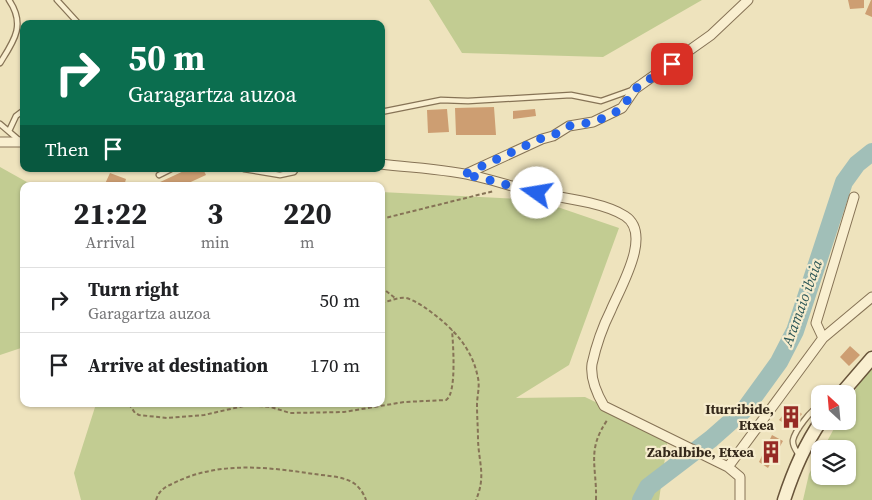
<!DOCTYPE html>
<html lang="en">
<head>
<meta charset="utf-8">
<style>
  :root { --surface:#fff; --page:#f2f2f2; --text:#202124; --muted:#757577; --line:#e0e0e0 }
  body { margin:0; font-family:"Source Serif 4",serif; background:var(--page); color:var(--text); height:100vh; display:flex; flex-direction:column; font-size:19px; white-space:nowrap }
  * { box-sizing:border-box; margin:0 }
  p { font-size:16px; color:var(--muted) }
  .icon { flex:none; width:28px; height:28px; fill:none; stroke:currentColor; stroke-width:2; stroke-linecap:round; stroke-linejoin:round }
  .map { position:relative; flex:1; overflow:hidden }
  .details { position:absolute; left:20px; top:182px; width:365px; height:225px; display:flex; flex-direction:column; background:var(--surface); border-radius:10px; box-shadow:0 1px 4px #0004 }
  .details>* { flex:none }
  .banner { position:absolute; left:20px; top:20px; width:365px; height:152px; border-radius:10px; box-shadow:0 1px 4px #0004; background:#0b6e4f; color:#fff; overflow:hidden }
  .needle { width:32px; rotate:334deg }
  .controls { position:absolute; left:811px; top:385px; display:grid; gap:10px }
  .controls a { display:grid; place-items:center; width:45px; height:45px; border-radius:10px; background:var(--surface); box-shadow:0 1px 4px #0004; font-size:25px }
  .pin { position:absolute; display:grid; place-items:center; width:42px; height:42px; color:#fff; margin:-21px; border-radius:10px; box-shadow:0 2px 8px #0006 }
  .me { position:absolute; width:55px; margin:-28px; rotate:283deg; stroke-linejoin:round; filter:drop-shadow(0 0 4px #0008) }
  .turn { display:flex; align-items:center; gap:18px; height:105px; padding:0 25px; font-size:22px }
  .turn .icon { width:65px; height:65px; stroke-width:2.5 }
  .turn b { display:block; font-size:35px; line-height:42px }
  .then { display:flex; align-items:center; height:48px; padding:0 25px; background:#0003; gap:10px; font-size:19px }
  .eta { display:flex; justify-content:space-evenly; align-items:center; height:85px; text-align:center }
  .eta b { font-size:30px; font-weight:700; line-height:35px }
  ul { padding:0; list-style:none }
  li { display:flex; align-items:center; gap:15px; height:65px; padding:0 25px; border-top:1px solid var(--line) }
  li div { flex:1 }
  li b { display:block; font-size:19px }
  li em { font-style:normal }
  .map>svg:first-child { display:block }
</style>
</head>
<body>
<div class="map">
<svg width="872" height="500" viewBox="0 0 872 500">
  <rect width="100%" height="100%" fill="#eee3bd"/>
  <path fill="#c2cc92" d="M 429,0 L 702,0 L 603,57 L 462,53 Z
    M 0,167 L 34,186 L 24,186 L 24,347 L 0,355 Z
    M 381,192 L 537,200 L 619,228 L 569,365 L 516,398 L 585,397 L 668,437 L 659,500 L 81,500 L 74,473 L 96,404 L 381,404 Z
    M 872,368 L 872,500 L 803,500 L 809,474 L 820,453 L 820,476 L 848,476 L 848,449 L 823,449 L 838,421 L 848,421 L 848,404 L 860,381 Z"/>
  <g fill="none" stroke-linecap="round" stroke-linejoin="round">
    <path stroke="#a1bfb8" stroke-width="18" d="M 641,500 L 648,487 L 711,439 L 745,409 L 779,362 L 795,331 L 844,182 L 857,164 L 872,152"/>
  </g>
  <path fill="#cd9e72" d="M 848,0 L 864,0 L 864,8 L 850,9 Z
    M 871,0 L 872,0 L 872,17 L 865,14 Z
    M 494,107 L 496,135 L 456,135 L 455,108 Z
    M 447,109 L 449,132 L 428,133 L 427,110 Z
    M 535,109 L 536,116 L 513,119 L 513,111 Z
    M 188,169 L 203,169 L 206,175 L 182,186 L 160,186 L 158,183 Z
    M 110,173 L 126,179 L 124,186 L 104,186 Z
    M 850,346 L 860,355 L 849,366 L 840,357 Z
    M 791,405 L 802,414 L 791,428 L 779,420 Z
    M 772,435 L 783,441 L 768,468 L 759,462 Z"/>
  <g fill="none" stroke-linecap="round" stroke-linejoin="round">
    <defs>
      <path id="lane" d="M 57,0 L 79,24
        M 0,63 C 14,41 26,25 9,0
        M 381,112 L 441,100 L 468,101 L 571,95 L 601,101 L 632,90
        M 0,124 L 20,141
        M 9,131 L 16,116 L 24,110
        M 244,169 L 280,175 L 294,172 L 296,169
        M 159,175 L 171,169
        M 799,455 C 796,450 792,446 793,440 C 795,431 811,409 820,406"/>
      <path id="street" d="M 0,142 L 24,142
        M 381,164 C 413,168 448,169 479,177 C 500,182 520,189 541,194 C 565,198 605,203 625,216 C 653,234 620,288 611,310 C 603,326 596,346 592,364 C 590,379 597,394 604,406 L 728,467 L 740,477 L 740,500
        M 466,174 L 542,139 L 553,136 L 569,126 L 593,122 L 622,108 L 635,89 L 711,35 L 748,0
        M 823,338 L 816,323 L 854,197
        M 728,467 L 823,338 L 872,297"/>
      <path id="secondary" d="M 841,394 L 872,358
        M 784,500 C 793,472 804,446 821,421"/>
    </defs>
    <use href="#lane" stroke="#867356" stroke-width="7"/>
    <use href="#street" stroke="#867356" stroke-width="11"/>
    <use href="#secondary" stroke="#68543a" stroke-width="15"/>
    <path stroke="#867356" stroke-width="2" stroke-dasharray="4 2.5" stroke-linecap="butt" d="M 381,219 L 494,191
      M 381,287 L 395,298
      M 381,303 C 391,301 397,297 406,298 C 414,300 421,305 427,309 C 452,327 472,347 478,378 C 480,387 477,396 477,405 C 477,417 478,428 478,440 C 479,464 486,476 476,500
      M 129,404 L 135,413 L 139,415 L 167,418 L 204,415 L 248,405 L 271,407 L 290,413 L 344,412 L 404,402 L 446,400 C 457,394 453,343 452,330
      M 156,500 C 159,490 165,487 174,483 C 218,461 267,467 314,474 C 327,476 344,476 355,484 C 360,488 364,494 366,500
      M 596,500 C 597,466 586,450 608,419"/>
    <use href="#lane" stroke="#f9efd0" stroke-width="4.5"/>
    <use href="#street" stroke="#f9efd0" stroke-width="9"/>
    <use href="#secondary" stroke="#f9efd0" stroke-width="12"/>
  </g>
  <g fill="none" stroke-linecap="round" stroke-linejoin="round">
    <path stroke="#2563eb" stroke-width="9" stroke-dasharray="0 16.2" d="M 537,193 L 478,177 L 463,175 L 542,138 L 552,136 L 569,126 L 593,122 L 611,115 L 622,108 L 635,89 L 672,64"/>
  </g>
  <defs>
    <symbol id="building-bare" viewBox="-9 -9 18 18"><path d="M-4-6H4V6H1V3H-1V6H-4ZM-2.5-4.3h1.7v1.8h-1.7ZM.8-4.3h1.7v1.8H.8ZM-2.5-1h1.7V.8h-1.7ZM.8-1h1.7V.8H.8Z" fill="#962b25" stroke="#f6eccd" stroke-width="2.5" paint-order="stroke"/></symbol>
  </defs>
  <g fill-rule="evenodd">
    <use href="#building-bare" x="775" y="401" width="32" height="32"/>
    <use href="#building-bare" x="755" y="436" width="32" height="32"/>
  </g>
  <g text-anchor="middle" stroke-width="4.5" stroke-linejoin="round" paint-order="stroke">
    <g font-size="14" font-weight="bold" fill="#35291b" stroke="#f6eccd" text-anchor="end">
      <text x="774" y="414">Iturribide,<tspan x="774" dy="16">Etxea</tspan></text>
      <text x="754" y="457">Zabalbibe, Etxea</text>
    </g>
    <g font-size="15" font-style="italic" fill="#2a5555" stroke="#f6eccd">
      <text transform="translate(802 303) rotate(-70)" y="5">Aramaio ibaia</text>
    </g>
  </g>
</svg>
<div class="controls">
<a><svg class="needle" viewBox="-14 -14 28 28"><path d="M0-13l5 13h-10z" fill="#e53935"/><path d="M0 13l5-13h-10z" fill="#757577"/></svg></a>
<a><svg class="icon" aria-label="layers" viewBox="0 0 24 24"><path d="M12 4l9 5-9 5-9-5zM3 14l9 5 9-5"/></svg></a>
</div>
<div class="pin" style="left:672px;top:64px;background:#d93025"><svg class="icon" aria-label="arrive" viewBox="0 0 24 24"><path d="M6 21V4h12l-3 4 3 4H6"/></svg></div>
<svg class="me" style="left:537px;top:193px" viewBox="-20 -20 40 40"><circle r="19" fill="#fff"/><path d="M0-13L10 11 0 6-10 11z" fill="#2563eb"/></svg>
<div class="banner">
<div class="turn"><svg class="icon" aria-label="right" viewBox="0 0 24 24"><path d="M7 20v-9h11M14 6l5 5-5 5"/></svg><div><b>50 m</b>Garagartza auzoa</div></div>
<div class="then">Then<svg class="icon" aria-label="arrive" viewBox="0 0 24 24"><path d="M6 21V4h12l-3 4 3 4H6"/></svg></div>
</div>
<section class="details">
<div class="eta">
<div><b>21:22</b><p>Arrival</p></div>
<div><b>3</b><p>min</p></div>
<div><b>220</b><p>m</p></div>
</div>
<ul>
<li><svg class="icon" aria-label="right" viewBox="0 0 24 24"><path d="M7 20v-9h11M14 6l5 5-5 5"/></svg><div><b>Turn right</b><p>Garagartza auzoa</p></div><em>50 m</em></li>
<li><svg class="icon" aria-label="arrive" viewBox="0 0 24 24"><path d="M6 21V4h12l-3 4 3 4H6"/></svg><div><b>Arrive at destination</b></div><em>170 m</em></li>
</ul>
</section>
</div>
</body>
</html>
